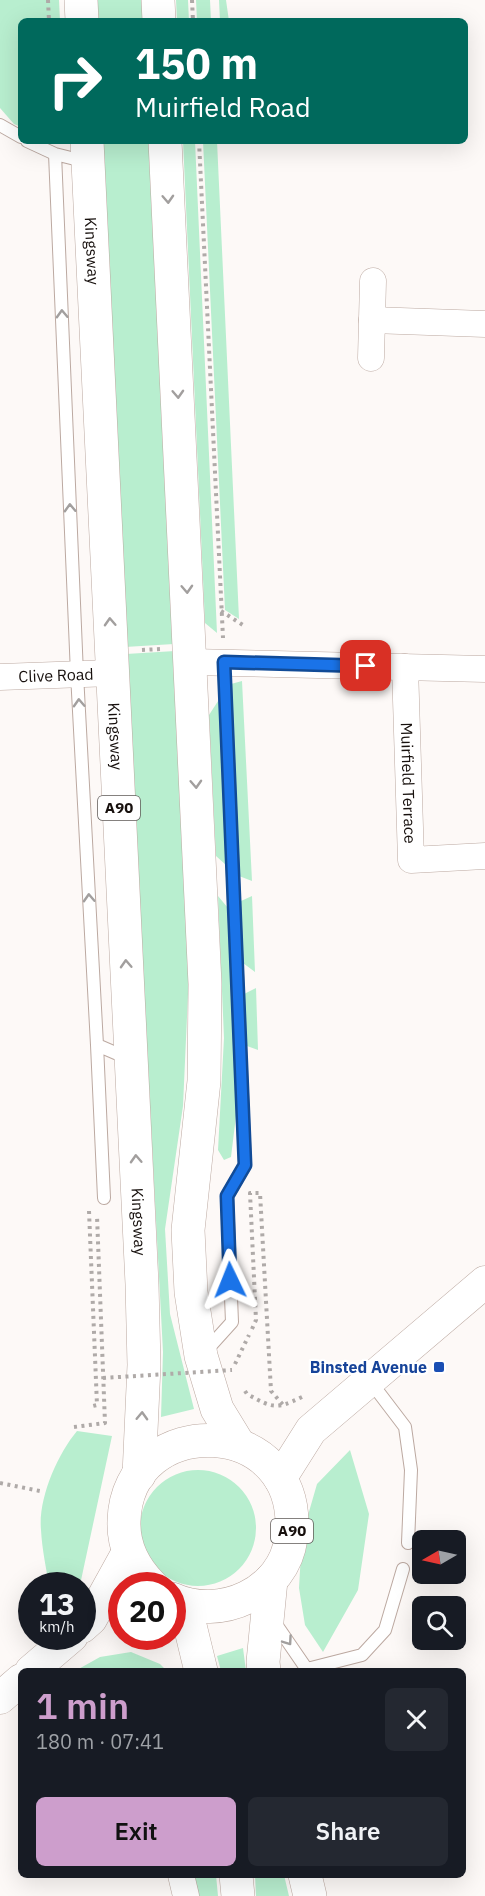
<!DOCTYPE html>
<html lang="en">
<head>
<meta charset="utf-8">
<style>
  :root { --surface:#171b24; --page:#242831; --text:#f1f3f6; --muted:#9ea1a6; --accent:#cd9ecc }
  body { margin:0; font-family:"IBM Plex Sans",sans-serif; background:var(--page); color:var(--text); height:100vh; display:flex; flex-direction:column; font-size:22px; white-space:nowrap }
  * { box-sizing:border-box; margin:0 }
  p { font-size:20px; color:var(--muted) }
  .icon { flex:none; width:33px; height:33px; fill:none; stroke:currentColor; stroke-width:2; stroke-linecap:round; stroke-linejoin:round }
  .map { position:relative; flex:1; overflow:hidden }
  .drawer { position:absolute; left:18px; top:1668px; width:448px; height:210px; display:flex; flex-direction:column; background:var(--surface); border-radius:9px; box-shadow:0 6px 24px #0002 }
  .drawer>* { flex:none }
  .hud { position:absolute; left:18px; top:18px; width:450px; height:126px; border-radius:9px; box-shadow:0 6px 24px #0002; background:#00695c; color:#fff; overflow:hidden }
  .needle { width:39px; rotate:261deg }
  .tools { position:absolute; left:412px; top:1530px; display:grid; gap:12px }
  .tools a { display:grid; place-items:center; width:54px; height:54px; border-radius:9px; background:var(--surface); box-shadow:0 6px 24px #0002; font-size:30px }
  .speed { position:absolute; left:18px; top:1572px; display:flex; gap:12px; font-size:30px; font-weight:700; text-align:center }
  .speed>* { display:grid; place-content:center; width:78px; height:78px; border-radius:50%; background:var(--surface); box-shadow:0 6px 24px #0002; line-height:1 }
  .speed small { font-size:15px; font-weight:400 }
  .speed .limit { border:9px solid #d22; background:#fff; color:#111 }
  .pin { position:absolute; display:grid; place-items:center; width:51px; height:51px; color:#fff; margin:-26px; border-radius:12px; box-shadow:0 3px 9px #0006 }
  .me { position:absolute; width:66px; margin:-33px; rotate:358deg; stroke-linejoin:round; filter:drop-shadow(0 0 4px #0008) }
  .turn { display:flex; align-items:center; gap:21px; height:126px; padding:0 18px; font-size:27px }
  .turn .icon { width:78px; height:78px; stroke-width:2.5 }
  .turn b { display:block; font-size:42px; line-height:51px }
  .round { display:grid; place-items:center; flex:none; width:63px; height:63px; border-radius:9px; background:var(--page) }
  .overview { display:flex; align-items:center; justify-content:space-between; height:102px; padding:0 18px }
  h1 { font-size:36px; font-weight:600; line-height:45px; color:var(--accent) }
  .button { display:flex; gap:12px; margin-top:auto; padding:12px 18px }
  .button a { flex:1; height:69px; border-radius:9px; background:var(--accent); color:#111; font-size:24px; font-weight:600; line-height:69px; text-align:center }
  .button a+a { background:var(--page); color:var(--text) }
  .map>svg:first-child { display:block }
</style>
</head>
<body>
<div class="map">
<svg width="485" height="1896" viewBox="0 0 485 1896">
  <rect width="100%" height="100%" fill="#fdf9f7"/>
  <path fill="#b8eecf" d="M 0,0 L 59,0 L 60,21 L 21,21 L 21,127 L 14,124 L 0,108 Z
    M 95,0 L 144,0 L 145,21 L 96,21 Z
    M 176,0 L 188,0 L 189,21 L 177,21 Z
    M 196,0 L 210,0 L 211,21 L 197,21 Z
    M 219,0 L 226,0 L 229,21 L 220,21 Z
    M 101,141 L 151,141 L 174,644 L 125,647 Z
    M 183,141 L 195,141 L 217,633 L 205,623 Z
    M 203,141 L 217,141 L 239,619 L 225,610 Z
    M 175,651 L 189,972 L 183,1106 L 165,1229 L 170,1314 L 194,1409 L 161,1417 L 163,1352 L 126,654 Z
    M 242,681 L 252,881 L 239,876 L 231,684 Z
    M 220,698 L 226,865 L 216,856 L 209,715 Z
    M 218,896 L 228,908 L 236,1116 L 231,1157 L 224,1160 L 218,1150 L 224,1038 Z
    M 252,896 L 255,972 L 243,963 L 241,901 Z
    M 256,988 L 258,1050 L 247,1046 L 244,994 Z
    M 77,1431 L 112,1436 L 80,1585 L 49,1585 C 46,1567 42,1549 41,1530 C 38,1499 57,1455 77,1431 Z
    M 350,1450 L 369,1514 L 358,1590 L 323,1652 L 305,1625 L 299,1588 L 302,1536 L 317,1484 Z
    M140 1528a58 58 0 1 1 116 0a58 58 0 1 1-116 0Z
    M 243,1648 L 246,1671 L 221,1671 L 217,1656 Z
    M 131,1652 L 160,1664 L 167,1671 L 75,1671 L 100,1657 Z
    M 192,1875 L 216,1875 L 218,1896 L 197,1896 Z
    M 255,1875 L 284,1875 L 289,1896 L 256,1896 Z"/>
  <g fill="none" stroke-linecap="round" stroke-linejoin="round">
    <defs>
      <path id="service" d="M 0,125 L 21,137
        M 27,141 L 55,154 L 87,162
        M 55,154 L 77,674 L 97,1045 L 127,1058
        M 97,1045 L 104,1198
        M 204,1353 L 232,1322 L 227,1196 L 245,1165 L 224,662
        M 370,1381 L 405,1427 L 411,1470 L 408,1543
        M 273,1620 L 308,1671
        M 307,1669 L 362,1655 L 385,1630 L 403,1569"/>
      <g id="minor">
        <path d="M 372,320 L 485,324"/>
        <path d="M 371,358 L 373,281"/>
        <path d="M 191,662 L 485,669"/>
        <path id="s1" d="M 405,667 L 411,860 L 485,856"/>
        <path id="s2" d="M 0,677 L 112,673"/>
        <path d="M 181,1875 L 186,1896"/>
      </g>
      <path id="tertiary" d="M 280,1479 L 311,1430 L 485,1282
        M 82,1627 L 91,1619 L 128,1552
        M 31,1671 L 72,1636
        M 0,1698 L 21,1680"/>
      <g id="trunk">
        <path d="M 81,0 L 82,21"/>
        <path d="M 158,0 L 159,21"/>
        <path id="s3" d="M 87,141 L 142,1284 L 144,1365 L 139,1475"/>
        <path d="M 165,141 L 205,984 L 204,1081 L 188,1230 L 191,1292 L 201,1356 L 217,1409 L 239,1445"/>
        <path d="M 152,1586 C 134,1568 123,1547 124,1521 C 127,1408 306,1414 291,1538 C 284,1593 220,1621 172,1599"/>
        <path d="M 185,1605 L 201,1671"/>
        <path d="M 264,1671 L 263,1662 L 271,1580"/>
        <path d="M 236,1875 L 238,1896"/>
        <path d="M 305,1875 L 310,1896"/>
      </g>
    </defs>
    <use href="#service" stroke="#bca9a1" stroke-width="14"/>
    <use href="#minor" stroke="#bca9a1" stroke-width="27"/>
    <use href="#tertiary" stroke="#bca9a1" stroke-width="33"/>
    <use href="#trunk" stroke="#bca9a1" stroke-width="34"/>
    <path stroke="#afaaa8" stroke-width="4" stroke-dasharray="3 4.5" stroke-linecap="butt" d="M 48,0 L 49,21
      M 192,0 L 193,21
      M 199,141 L 223,638
      M 221,611 L 246,627
      M 142,650 L 161,649
      M 89,1211 L 97,1405 L 93,1406
      M 252,1329 L 256,1320 L 250,1193 L 260,1193 L 271,1391 L 284,1406
      M 235,1364 L 249,1335
      M 245,1391 L 247,1394 C 273,1408 275,1410 302,1397
      M 74,1427 L 105,1423 L 97,1216
      M 0,1483 L 40,1491"/>
    <use href="#service" stroke="#fff" stroke-width="12"/>
    <use href="#minor" stroke="#fff" stroke-width="26"/>
    <use href="#tertiary" stroke="#fff" stroke-width="32"/>
    <use href="#trunk" stroke="#fff" stroke-width="33"/>
    <path stroke="#afaaa8" stroke-width="4" stroke-dasharray="3 4.5" stroke-linecap="butt" d="M 103,1378 L 232,1370"/>
  </g>
  <defs><path id="oneway-chevron" d="M-2-3.5L2.5 0L-2 3.5" fill="none" stroke-width="1.6" stroke-linecap="round" stroke-linejoin="round" transform="scale(1.5)"/></defs>
  <g stroke="#a29f9e">
    <use href="#oneway-chevron" transform="translate(168 199) rotate(87)"/>
    <use href="#oneway-chevron" transform="translate(62 314) rotate(-92)"/>
    <use href="#oneway-chevron" transform="translate(178 394) rotate(87)"/>
    <use href="#oneway-chevron" transform="translate(70 508) rotate(-92)"/>
    <use href="#oneway-chevron" transform="translate(187 589) rotate(87)"/>
    <use href="#oneway-chevron" transform="translate(110 622) rotate(-93)"/>
    <use href="#oneway-chevron" transform="translate(79 703) rotate(-93)"/>
    <use href="#oneway-chevron" transform="translate(196 784) rotate(87)"/>
    <use href="#oneway-chevron" transform="translate(89 898) rotate(-93)"/>
    <use href="#oneway-chevron" transform="translate(126 964) rotate(-93)"/>
    <use href="#oneway-chevron" transform="translate(136 1159) rotate(-93)"/>
    <use href="#oneway-chevron" transform="translate(142 1416) rotate(-88)"/>
    <use href="#oneway-chevron" transform="translate(288 1641) rotate(55)"/>
  </g>
  <g fill="none" stroke-linecap="round" stroke-linejoin="round">
    <defs>
      <path id="route" d="M 230,1280 L 227,1196 L 245,1165 L 224,662 L 366,666"/>
    </defs>
    <use href="#route" stroke="#114b97" stroke-width="15"/>
    <use href="#route" stroke="#1a73e8" stroke-width="10"/>
  </g>
  <rect fill="#1a4fb4" stroke="#fff" stroke-width="2" x="433" y="1361" width="12" height="12" rx="3"/>
  <g text-anchor="middle" stroke-width="4.5" stroke-linejoin="round" paint-order="stroke">
    <g fill="#fff" stroke="#5d5856" stroke-width="1.5">
      <rect x="98" y="796" width="42" height="24" rx="4.5"/>
      <rect x="271" y="1519" width="42" height="24" rx="4.5"/>
    </g>
    <g font-size="15" font-weight="bold" fill="#17100d">
      <text x="119" y="813">A90</text>
      <text x="292" y="1536">A90</text>
    </g>
    <g font-size="16" fill="#17100d" stroke="#fff">
      <text dy="6" stroke="none"><textPath href="#s3" startOffset="110">Kingsway</textPath></text>
      <text dy="6" stroke="none"><textPath href="#s2" startOffset="56">Clive Road</textPath></text>
      <text dy="6" stroke="none"><textPath href="#s3" startOffset="596">Kingsway</textPath></text>
      <text dy="6" stroke="none"><textPath href="#s1" startOffset="116">Muirfield Terrace</textPath></text>
      <text dy="6" stroke="none"><textPath href="#s3" startOffset="1082">Kingsway</textPath></text>
    </g>
    <g font-size="16" font-weight="bold" fill="#164399" stroke="#fff" text-anchor="end">
      <text x="427" y="1373">Binsted Avenue</text>
    </g>
  </g>
</svg>
<div class="tools">
<a><svg class="needle" viewBox="-14 -14 28 28"><path d="M0-13l5 13h-10z" fill="#e53935"/><path d="M0 13l5-13h-10z" fill="#9ea1a6"/></svg></a>
<a><svg class="icon" aria-label="search" viewBox="0 0 24 24"><circle cx="10" cy="10" r="6"/><path d="M15 15l6 6"/></svg></a>
</div>
<div class="speed"><div>13<small>km/h</small></div><div class="limit">20</div></div>
<div class="pin" style="left:366px;top:666px;background:#d93025"><svg class="icon" aria-label="arrive" viewBox="0 0 24 24"><path d="M6 21V4h12l-3 4 3 4H6"/></svg></div>
<svg class="me" style="left:230px;top:1280px" viewBox="-20 -20 40 40"><path d="M0-17L14 15 0 8-14 15z" fill="#1a73e8" stroke="#fff" stroke-width="4"/></svg>
<div class="hud">
<div class="turn"><svg class="icon" aria-label="right" viewBox="0 0 24 24"><path d="M7 20v-9h11M14 6l5 5-5 5"/></svg><div><b>150 m</b>Muirfield Road</div></div>
</div>
<section class="drawer">
<div class="overview"><div><h1>1 min</h1><p>180 m · 07:41</p></div><a class="round"><svg class="icon" aria-label="close" viewBox="0 0 24 24"><path d="M6 6l12 12M18 6L6 18"/></svg></a></div>
<div class="button"><a>Exit</a><a>Share</a></div>
</section>
</div>
</body>
</html>
